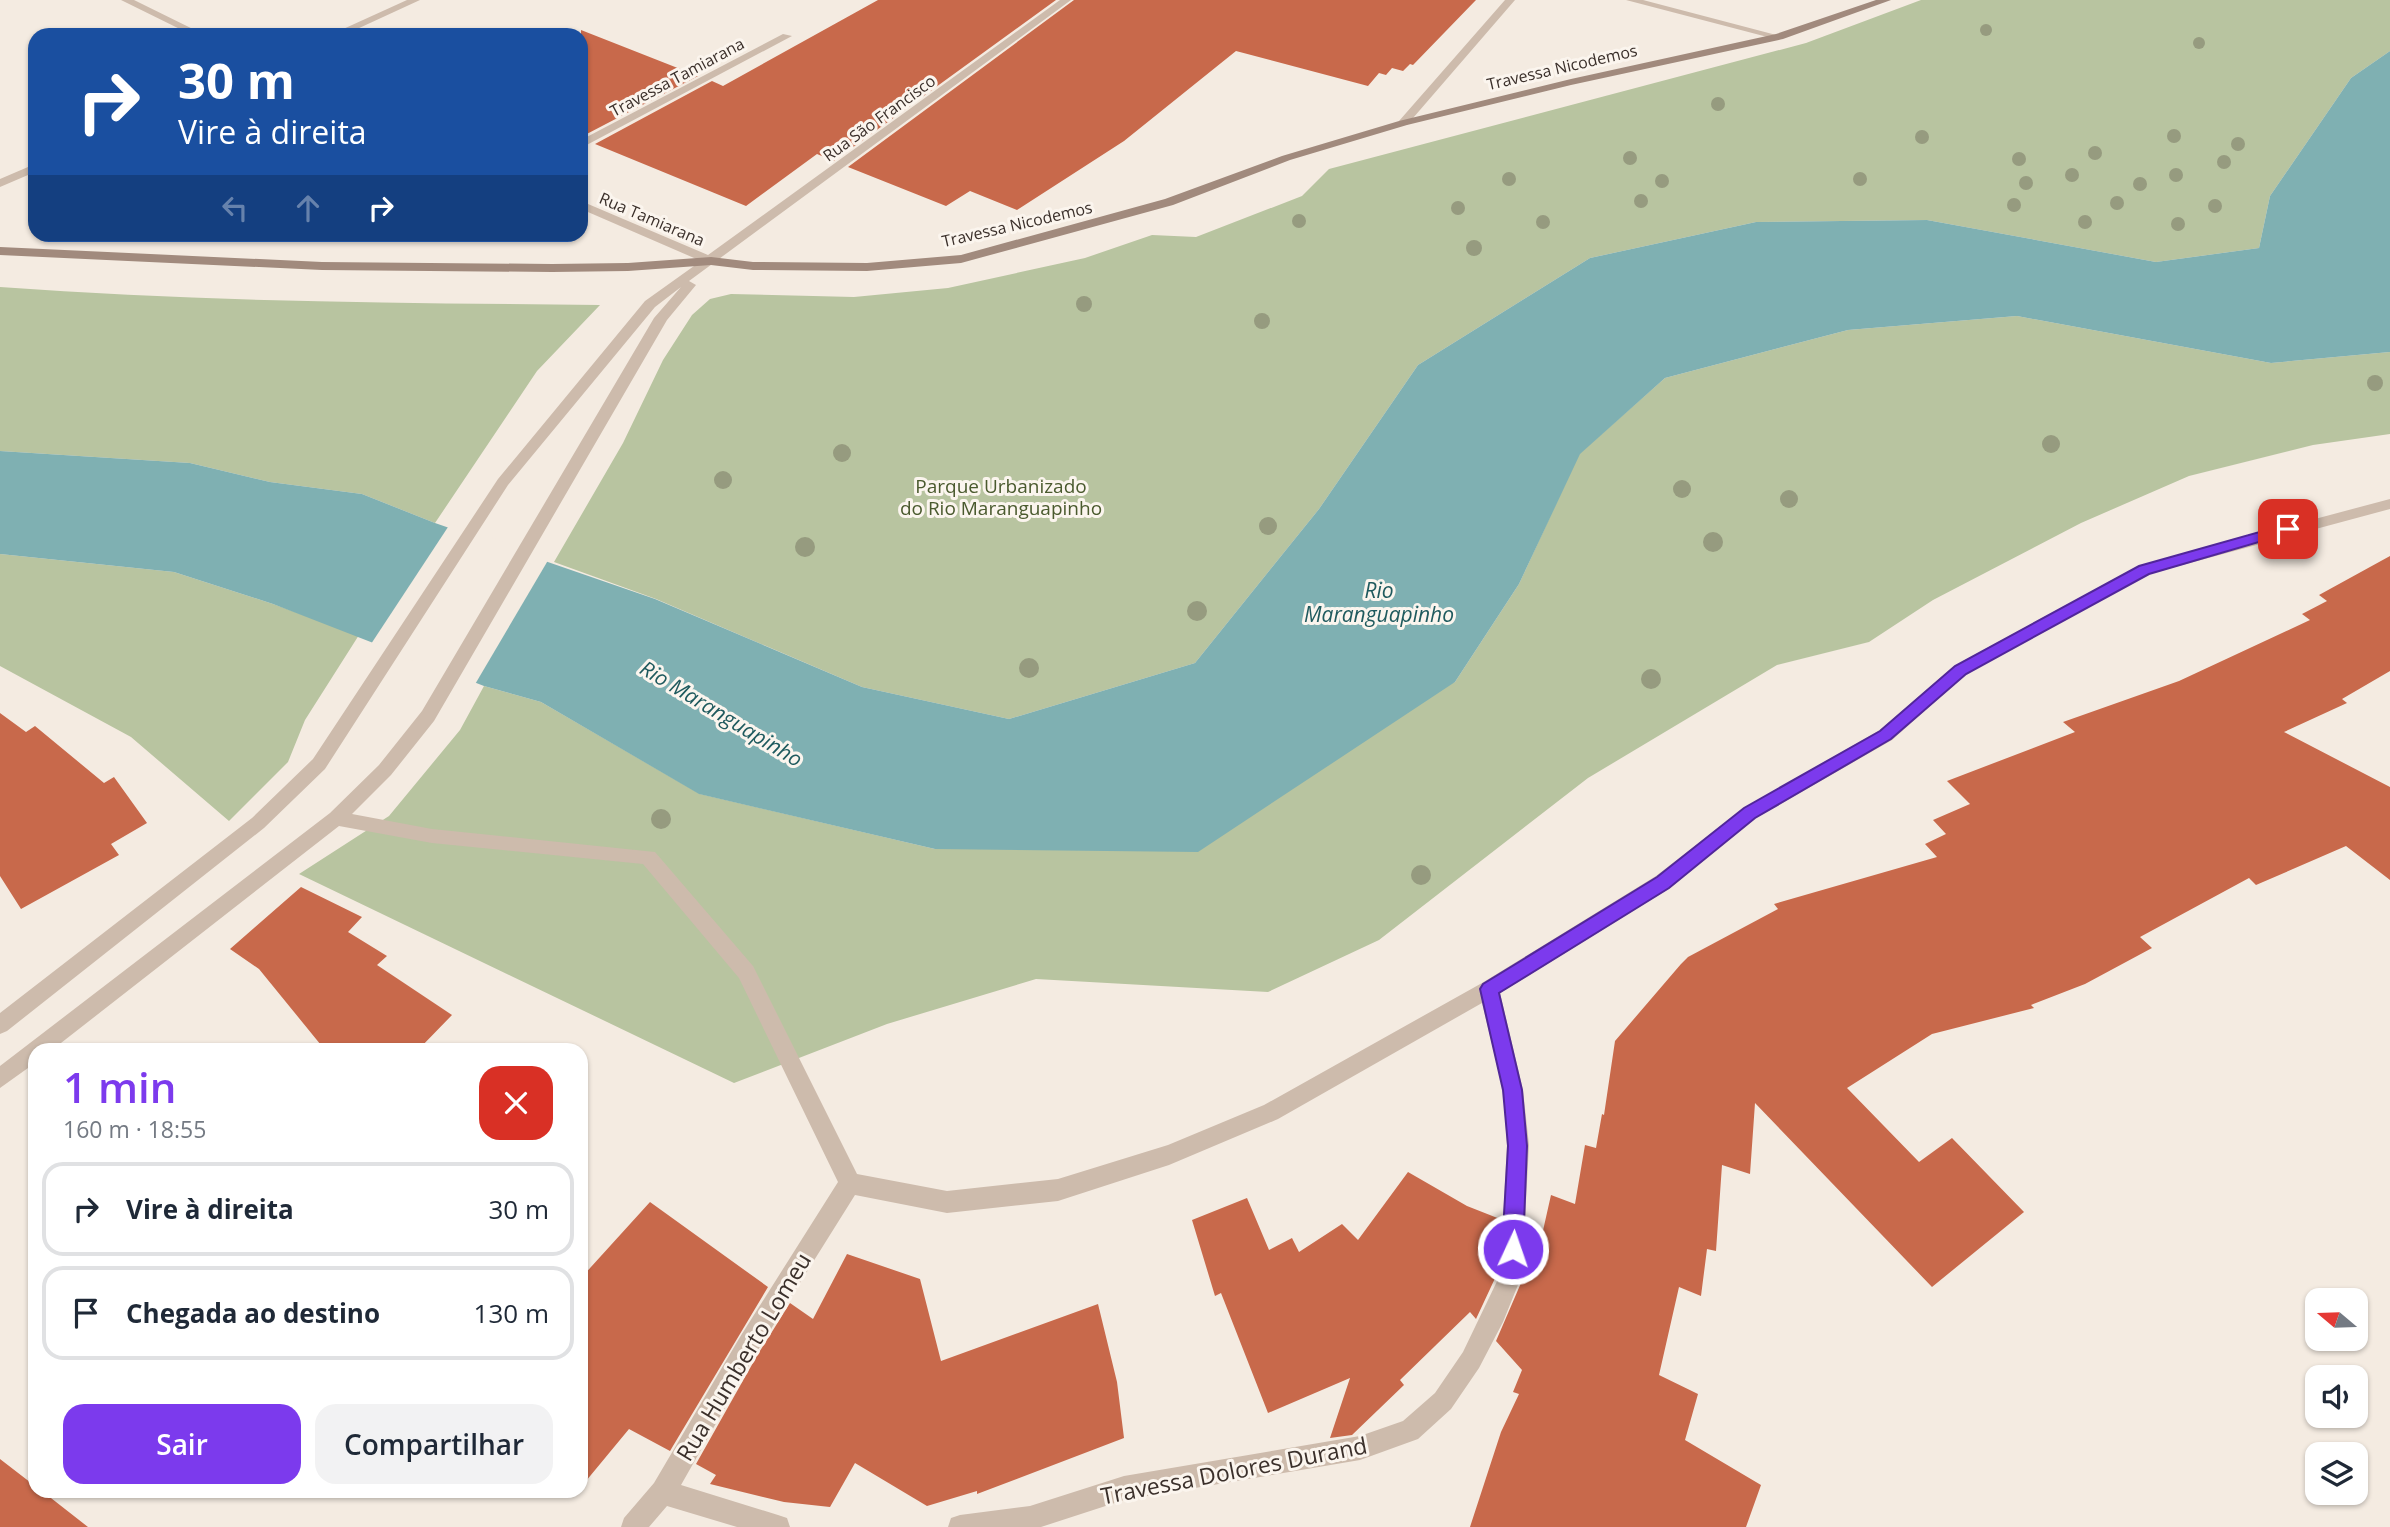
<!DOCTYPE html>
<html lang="pt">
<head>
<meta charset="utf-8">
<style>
  :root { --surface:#fff; --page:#f2f2f3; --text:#1f2937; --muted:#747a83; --line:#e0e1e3; --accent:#7c3aed }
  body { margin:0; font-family:"Open Sans",sans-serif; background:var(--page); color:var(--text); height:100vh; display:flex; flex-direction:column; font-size:26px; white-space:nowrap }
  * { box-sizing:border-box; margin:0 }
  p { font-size:23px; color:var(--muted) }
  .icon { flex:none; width:38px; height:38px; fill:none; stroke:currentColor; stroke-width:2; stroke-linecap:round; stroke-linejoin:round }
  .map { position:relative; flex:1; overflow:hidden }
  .panel { position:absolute; left:28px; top:1043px; width:560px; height:455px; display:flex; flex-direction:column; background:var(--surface); border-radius:21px; box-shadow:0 2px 5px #0004 }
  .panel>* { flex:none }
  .hud { position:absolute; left:28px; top:28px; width:560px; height:214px; border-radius:21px; box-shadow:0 2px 5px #0004; background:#1a4fa0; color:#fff; overflow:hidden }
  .needle { width:46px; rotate:289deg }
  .fabs { position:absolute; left:2305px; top:1288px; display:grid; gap:14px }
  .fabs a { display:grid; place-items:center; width:63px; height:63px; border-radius:14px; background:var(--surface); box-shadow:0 2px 5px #0004; font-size:35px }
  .pin { position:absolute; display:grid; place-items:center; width:60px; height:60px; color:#fff; margin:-30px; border-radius:14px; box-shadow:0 4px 10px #0006 }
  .me { position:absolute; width:77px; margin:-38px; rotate:3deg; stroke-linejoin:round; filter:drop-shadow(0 0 5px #0008) }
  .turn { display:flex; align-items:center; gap:24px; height:147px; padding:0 35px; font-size:32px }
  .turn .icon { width:91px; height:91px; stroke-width:2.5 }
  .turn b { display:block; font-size:49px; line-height:60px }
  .lanes { display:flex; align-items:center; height:66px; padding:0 35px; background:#0003; justify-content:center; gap:35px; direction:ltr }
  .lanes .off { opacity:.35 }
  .round { display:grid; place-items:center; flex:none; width:74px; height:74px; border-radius:21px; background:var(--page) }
  .headline { display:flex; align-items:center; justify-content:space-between; height:119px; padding:0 35px }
  h1 { font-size:42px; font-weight:600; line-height:52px; color:var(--accent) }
  .button { display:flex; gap:14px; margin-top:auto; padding:14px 35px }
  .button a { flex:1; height:80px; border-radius:21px; background:var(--accent); color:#fff; font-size:28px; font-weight:600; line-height:80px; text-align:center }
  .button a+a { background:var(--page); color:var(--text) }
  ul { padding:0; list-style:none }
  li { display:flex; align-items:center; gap:21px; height:94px; margin:0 14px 10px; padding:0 21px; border:4px solid var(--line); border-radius:21px }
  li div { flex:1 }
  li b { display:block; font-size:26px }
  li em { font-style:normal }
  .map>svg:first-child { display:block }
</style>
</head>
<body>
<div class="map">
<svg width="2390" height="1527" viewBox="0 0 2390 1527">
  <rect width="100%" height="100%" fill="#f4ebe1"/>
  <path fill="#b8c4a0" d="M 1921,0 L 2390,0 L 2390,51 L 2351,78 L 2270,196 L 2259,248 L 2156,262 L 1927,220 L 1756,222 L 1590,258 L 1418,365 L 1319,509 L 1195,663 L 1009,719 L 862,687 L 656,599 L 554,562 L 623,443 L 663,360 L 692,315 L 710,299 L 731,294 L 854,297 L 948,288 L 1085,258 L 1152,235 L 1196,237 L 1302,196 L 1329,169 L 1806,43 Z
    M 0,287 C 200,302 400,303 600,305 L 537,371 L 435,523 L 362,494 L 270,482 L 190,463 L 0,451 Z
    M 2017,316 L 2271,363 L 2390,352 L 2390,434 L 2313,445 L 2189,476 L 2081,523 L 1933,600 L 1869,642 L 1777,665 L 1588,778 L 1379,940 L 1268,992 L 1036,979 L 887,1024 L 734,1083 L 299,874 L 389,816 L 460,730 L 484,686 L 541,702 L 700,794 L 935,849 L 1455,682 L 1519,584 L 1579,454 L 1665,378 L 1848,330 Z
    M 0,554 L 174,572 L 273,604 L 359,635 L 305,720 L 288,762 L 229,821 L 131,737 L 0,666 Z"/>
  <path fill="#7fb0b2" d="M 2390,51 L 2390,352 L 2271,363 L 2017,316 L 1848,330 L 1665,378 L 1580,454 L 1519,584 L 1455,682 L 1198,852 L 935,849 L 699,794 L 541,702 L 484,686 L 273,604 L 174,572 L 0,554 L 0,451 L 190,463 L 270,482 L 362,494 L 435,523 L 655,599 L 862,687 L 1009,719 L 1195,663 L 1319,509 L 1418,365 L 1590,258 L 1756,222 L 1927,220 L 2156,262 L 2259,248 L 2270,196 L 2351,78 Z"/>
  <path fill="#f4ebe1" d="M 450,524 L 550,557 L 474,686 L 371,644 Z"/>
  <path fill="#c8694b" d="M 878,0 L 1056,0 L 834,161 L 817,154 L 746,206 L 595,144 L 712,81 L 723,86 Z
    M 1074,0 L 1476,0 L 1413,65 L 1410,64 L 1403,71 L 1392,68 L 1386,75 L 1379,73 L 1368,86 L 1236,51 L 1124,141 L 1017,210 L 970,191 L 946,206 L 848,167 Z
    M 581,30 L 698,76 L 581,137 Z
    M 2390,556 L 2390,671 L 2342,699 L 2347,703 L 2284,732 L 2390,787 L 2390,880 L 2346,846 L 2256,885 L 2249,878 L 2140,937 L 2152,948 L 2085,984 L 2031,1005 L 2034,1008 L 1932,1034 L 1847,1088 L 1919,1162 L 1952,1138 L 2024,1212 L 1932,1287 L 1755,1103 L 1750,1174 L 1722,1165 L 1716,1251 L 1707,1249 L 1701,1296 L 1679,1287 L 1659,1375 L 1698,1394 L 1685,1440 L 1761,1485 L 1746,1527 L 1470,1527 L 1501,1432 L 1519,1394 L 1513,1392 L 1522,1370 L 1496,1341 L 1524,1276 L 1527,1229 L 1542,1235 L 1551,1195 L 1575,1204 L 1585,1145 L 1596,1148 L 1602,1114 L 1604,1115 L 1615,1041 L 1681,964 L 1688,957 L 1778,909 L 1774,904 L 1937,857 L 1925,844 L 1946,834 L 1933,820 L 1970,804 L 1947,781 L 2075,732 L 2063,722 L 2179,681 L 2310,620 L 2302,614 L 2327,601 L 2319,595 Z
    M 0,713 L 26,732 L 35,726 L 104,783 L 114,777 L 147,823 L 111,844 L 119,855 L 21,909 L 0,876 Z
    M 301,887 L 362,917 L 348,932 L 387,956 L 377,965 L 452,1015 L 418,1050 L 325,1050 L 259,969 L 230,949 Z
    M 1408,1172 L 1467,1206 L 1500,1219 L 1497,1274 L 1476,1319 L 1470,1312 L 1400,1380 L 1404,1385 L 1352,1435 L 1330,1438 L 1350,1378 L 1268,1413 L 1221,1293 L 1215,1296 L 1192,1220 L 1247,1198 L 1269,1250 L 1292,1238 L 1299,1252 L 1342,1224 L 1358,1240 Z
    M 650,1202 L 768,1287 L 670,1451 L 629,1429 L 581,1487 L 581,1278 Z
    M 847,1254 L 920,1279 L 941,1361 L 1098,1304 L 1117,1382 L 1124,1438 L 977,1494 L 977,1491 L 927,1506 L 855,1463 L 830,1507 L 784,1502 L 710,1484 L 716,1475 L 696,1464 L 758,1354 L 790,1303 L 813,1319 Z
    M 0,1459 L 35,1486 L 35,1491 L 42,1491 L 88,1527 L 0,1527 Z"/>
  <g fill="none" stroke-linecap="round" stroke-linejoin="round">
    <path fill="#cdbbac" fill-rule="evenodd" d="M 121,0 L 134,0 L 205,35 L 192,35 Z
      M 407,0 L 420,0 L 344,35 L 330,35 Z
      M 1060,0 L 1071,0 L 689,281 L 696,285 L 667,320 L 434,721 L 391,775 L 352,814 L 432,829 L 655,852 L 753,966 L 857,1174 L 947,1191 L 1058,1179 L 1168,1145 L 1264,1105 L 1482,983 L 1656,876 L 1744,808 L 1880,730 L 1954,666 L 2138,566 L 2390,499 L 2390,509 L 2149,574 L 1966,674 L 1892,740 L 1756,818 L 1670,888 L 1500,993 L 1523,1090 L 1529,1145 L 1522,1275 L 1503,1322 L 1479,1368 L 1451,1409 L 1418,1439 L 1360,1460 L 1124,1500 L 1041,1527 L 948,1527 L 951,1518 L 960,1515 L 1030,1506 L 1124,1476 L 1360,1436 L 1403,1421 L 1435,1393 L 1463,1352 L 1500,1275 L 1507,1145 L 1503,1090 L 1482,1003 L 1278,1119 L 1169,1165 L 1058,1201 L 947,1213 L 855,1195 L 756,1353 L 681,1485 L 778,1515 L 787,1518 L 790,1527 L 737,1527 L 667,1506 L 649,1527 L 621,1527 L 624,1518 L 654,1483 L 740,1337 L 838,1182 L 739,978 L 643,864 L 432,843 L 339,826 L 52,1050 L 35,1050 L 35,1063 L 0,1088 L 0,1066 L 330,813 L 379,765 L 422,711 L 654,318 L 681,287 L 655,307 L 508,485 L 325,769 L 264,828 L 7,1031 L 0,1034 L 0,1013 L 252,818 L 313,759 L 498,479 L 645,301 L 701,261 L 581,209 L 581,201 L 708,255 Z
      M 1505,0 L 1515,0 L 1407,125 L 1399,125 L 1399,121 Z
      M 1626,0 L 1643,0 L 1784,37 L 1779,40 Z
      M 783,34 L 792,36 L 581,148 L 581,140 Z
      M 35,164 L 35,172 L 0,187 L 0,179 Z"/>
    <path fill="#a18a7d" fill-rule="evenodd" d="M 1876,0 L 1891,0 L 1783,39 L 1571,85 L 1407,125 L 1290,160 L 1173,205 L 961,263 L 867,271 L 753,270 L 711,265 L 628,271 L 552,272 L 322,270 L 0,255 L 0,247 L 322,262 L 552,264 L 628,263 L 711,257 L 753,262 L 867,263 L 961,255 L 1165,199 L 1282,156 L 1399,121 L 1571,79 L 1776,34 Z"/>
  </g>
  <g fill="#969b7f">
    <circle cx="1986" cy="30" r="6"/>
    <circle cx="2199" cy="43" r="6"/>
    <circle cx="1718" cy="104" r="7"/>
    <circle cx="2174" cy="136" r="7"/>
    <circle cx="1922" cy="137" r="7"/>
    <circle cx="2238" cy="144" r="7"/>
    <circle cx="2095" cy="153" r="7"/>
    <circle cx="1630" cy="158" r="7"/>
    <circle cx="2019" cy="159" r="7"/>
    <circle cx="2224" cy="162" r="7"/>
    <circle cx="2072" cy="175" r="7"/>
    <circle cx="2176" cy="175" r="7"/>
    <circle cx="1509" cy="179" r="7"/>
    <circle cx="1860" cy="179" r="7"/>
    <circle cx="1662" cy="181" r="7"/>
    <circle cx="2026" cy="183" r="7"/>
    <circle cx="2140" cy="184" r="7"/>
    <circle cx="1641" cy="201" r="7"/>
    <circle cx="2117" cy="203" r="7"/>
    <circle cx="2014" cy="205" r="7"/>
    <circle cx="2215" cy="206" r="7"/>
    <circle cx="1458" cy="208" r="7"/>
    <circle cx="1299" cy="221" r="7"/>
    <circle cx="1543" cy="222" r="7"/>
    <circle cx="2085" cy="222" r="7"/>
    <circle cx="2178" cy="224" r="7"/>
    <circle cx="1474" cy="248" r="8"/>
    <circle cx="1084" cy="304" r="8"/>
    <circle cx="1262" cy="321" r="8"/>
    <circle cx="2375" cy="383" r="8"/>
    <circle cx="2051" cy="444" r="9"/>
    <circle cx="842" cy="453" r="9"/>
    <circle cx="723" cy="480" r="9"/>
    <circle cx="1682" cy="489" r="9"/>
    <circle cx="1789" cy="499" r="9"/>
    <circle cx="1268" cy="526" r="9"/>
    <circle cx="1713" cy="542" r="10"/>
    <circle cx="805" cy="547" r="10"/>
    <circle cx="1197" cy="611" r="10"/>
    <circle cx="1029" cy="668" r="10"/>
    <circle cx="1651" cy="679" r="10"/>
    <circle cx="661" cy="819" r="10"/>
    <circle cx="1421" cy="875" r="10"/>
  </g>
  <path fill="#7c3aed" stroke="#51269a" stroke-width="2" d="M 2288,524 L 2293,526 L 2293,532 L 2149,574 L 1966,674 L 1891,739 L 1755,818 L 1669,888 L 1499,993 L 1522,1090 L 1527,1146 L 1523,1249 L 1520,1256 L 1513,1259 L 1505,1256 L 1502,1249 L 1508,1146 L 1503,1090 L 1480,989 L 1483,984 L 1657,877 L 1744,808 L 1880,731 L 1955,666 L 2139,566 Z"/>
  <g text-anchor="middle" stroke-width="6" stroke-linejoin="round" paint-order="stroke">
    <g font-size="16" fill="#3b302b" stroke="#fbf5ee">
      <text transform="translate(1562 67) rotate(-13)" y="6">Travessa Nicodemos</text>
      <text transform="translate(677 77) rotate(-28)" y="6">Travessa Tamiarana</text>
      <text transform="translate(879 118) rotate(-36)" y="6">Rua São Francisco</text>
      <text transform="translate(652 219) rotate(23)" y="6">Rua Tamiarana</text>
      <text transform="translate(1017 224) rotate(-13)" y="6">Travessa Nicodemos</text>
    </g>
    <g font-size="19" fill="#4a5a2e" stroke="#fbf5ee">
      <text x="1001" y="493">Parque Urbanizado<tspan x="1001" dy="22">do Rio Maranguapinho</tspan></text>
    </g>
    <g font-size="21" font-style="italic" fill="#1f5a5e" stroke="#fbf5ee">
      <text x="1379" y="598">Rio<tspan x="1379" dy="24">Maranguapinho</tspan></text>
      <text transform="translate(721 714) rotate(31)" y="7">Rio Maranguapinho</text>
    </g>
    <g font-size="23" fill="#3b302b" stroke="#fbf5ee">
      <text transform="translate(744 1357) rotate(-59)" y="8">Rua Humberto Lomeu</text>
      <text transform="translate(1234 1471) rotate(-11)" y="8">Travessa Dolores Durand</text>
    </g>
  </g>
</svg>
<div class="fabs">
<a><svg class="needle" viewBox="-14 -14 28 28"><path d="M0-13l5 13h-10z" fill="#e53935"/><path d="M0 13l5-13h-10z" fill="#747a83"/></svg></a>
<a><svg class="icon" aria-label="sound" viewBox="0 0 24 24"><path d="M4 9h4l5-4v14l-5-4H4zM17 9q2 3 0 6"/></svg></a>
<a><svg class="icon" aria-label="layers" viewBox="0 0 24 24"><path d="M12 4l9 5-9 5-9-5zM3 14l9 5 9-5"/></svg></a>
</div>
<div class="pin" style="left:2288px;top:529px;background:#d93025"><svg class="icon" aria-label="arrive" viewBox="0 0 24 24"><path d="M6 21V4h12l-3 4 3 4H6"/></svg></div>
<svg class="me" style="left:1513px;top:1249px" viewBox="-20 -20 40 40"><circle r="17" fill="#7c3aed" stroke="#fff" stroke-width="3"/><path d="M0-11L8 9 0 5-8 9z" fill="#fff"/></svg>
<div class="hud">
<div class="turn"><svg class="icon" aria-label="right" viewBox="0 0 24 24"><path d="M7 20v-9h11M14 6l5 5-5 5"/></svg><div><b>30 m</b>Vire à direita</div></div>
<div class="lanes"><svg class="icon off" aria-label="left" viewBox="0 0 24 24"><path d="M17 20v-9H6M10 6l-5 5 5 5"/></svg><svg class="icon off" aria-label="ahead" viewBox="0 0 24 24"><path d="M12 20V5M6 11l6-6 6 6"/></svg><svg class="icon" aria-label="right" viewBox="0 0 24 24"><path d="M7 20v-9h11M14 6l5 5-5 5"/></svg></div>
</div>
<section class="panel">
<div class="headline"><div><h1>1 min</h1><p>160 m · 18:55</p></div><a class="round" style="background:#d93025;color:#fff"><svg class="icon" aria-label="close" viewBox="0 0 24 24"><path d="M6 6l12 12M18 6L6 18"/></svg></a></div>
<ul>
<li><svg class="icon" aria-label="right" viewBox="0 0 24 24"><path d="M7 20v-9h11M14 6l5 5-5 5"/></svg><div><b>Vire à direita</b></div><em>30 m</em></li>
<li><svg class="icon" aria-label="arrive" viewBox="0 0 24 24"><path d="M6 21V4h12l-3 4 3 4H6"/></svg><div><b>Chegada ao destino</b></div><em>130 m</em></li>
</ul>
<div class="button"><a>Sair</a><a>Compartilhar</a></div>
</section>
</div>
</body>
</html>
